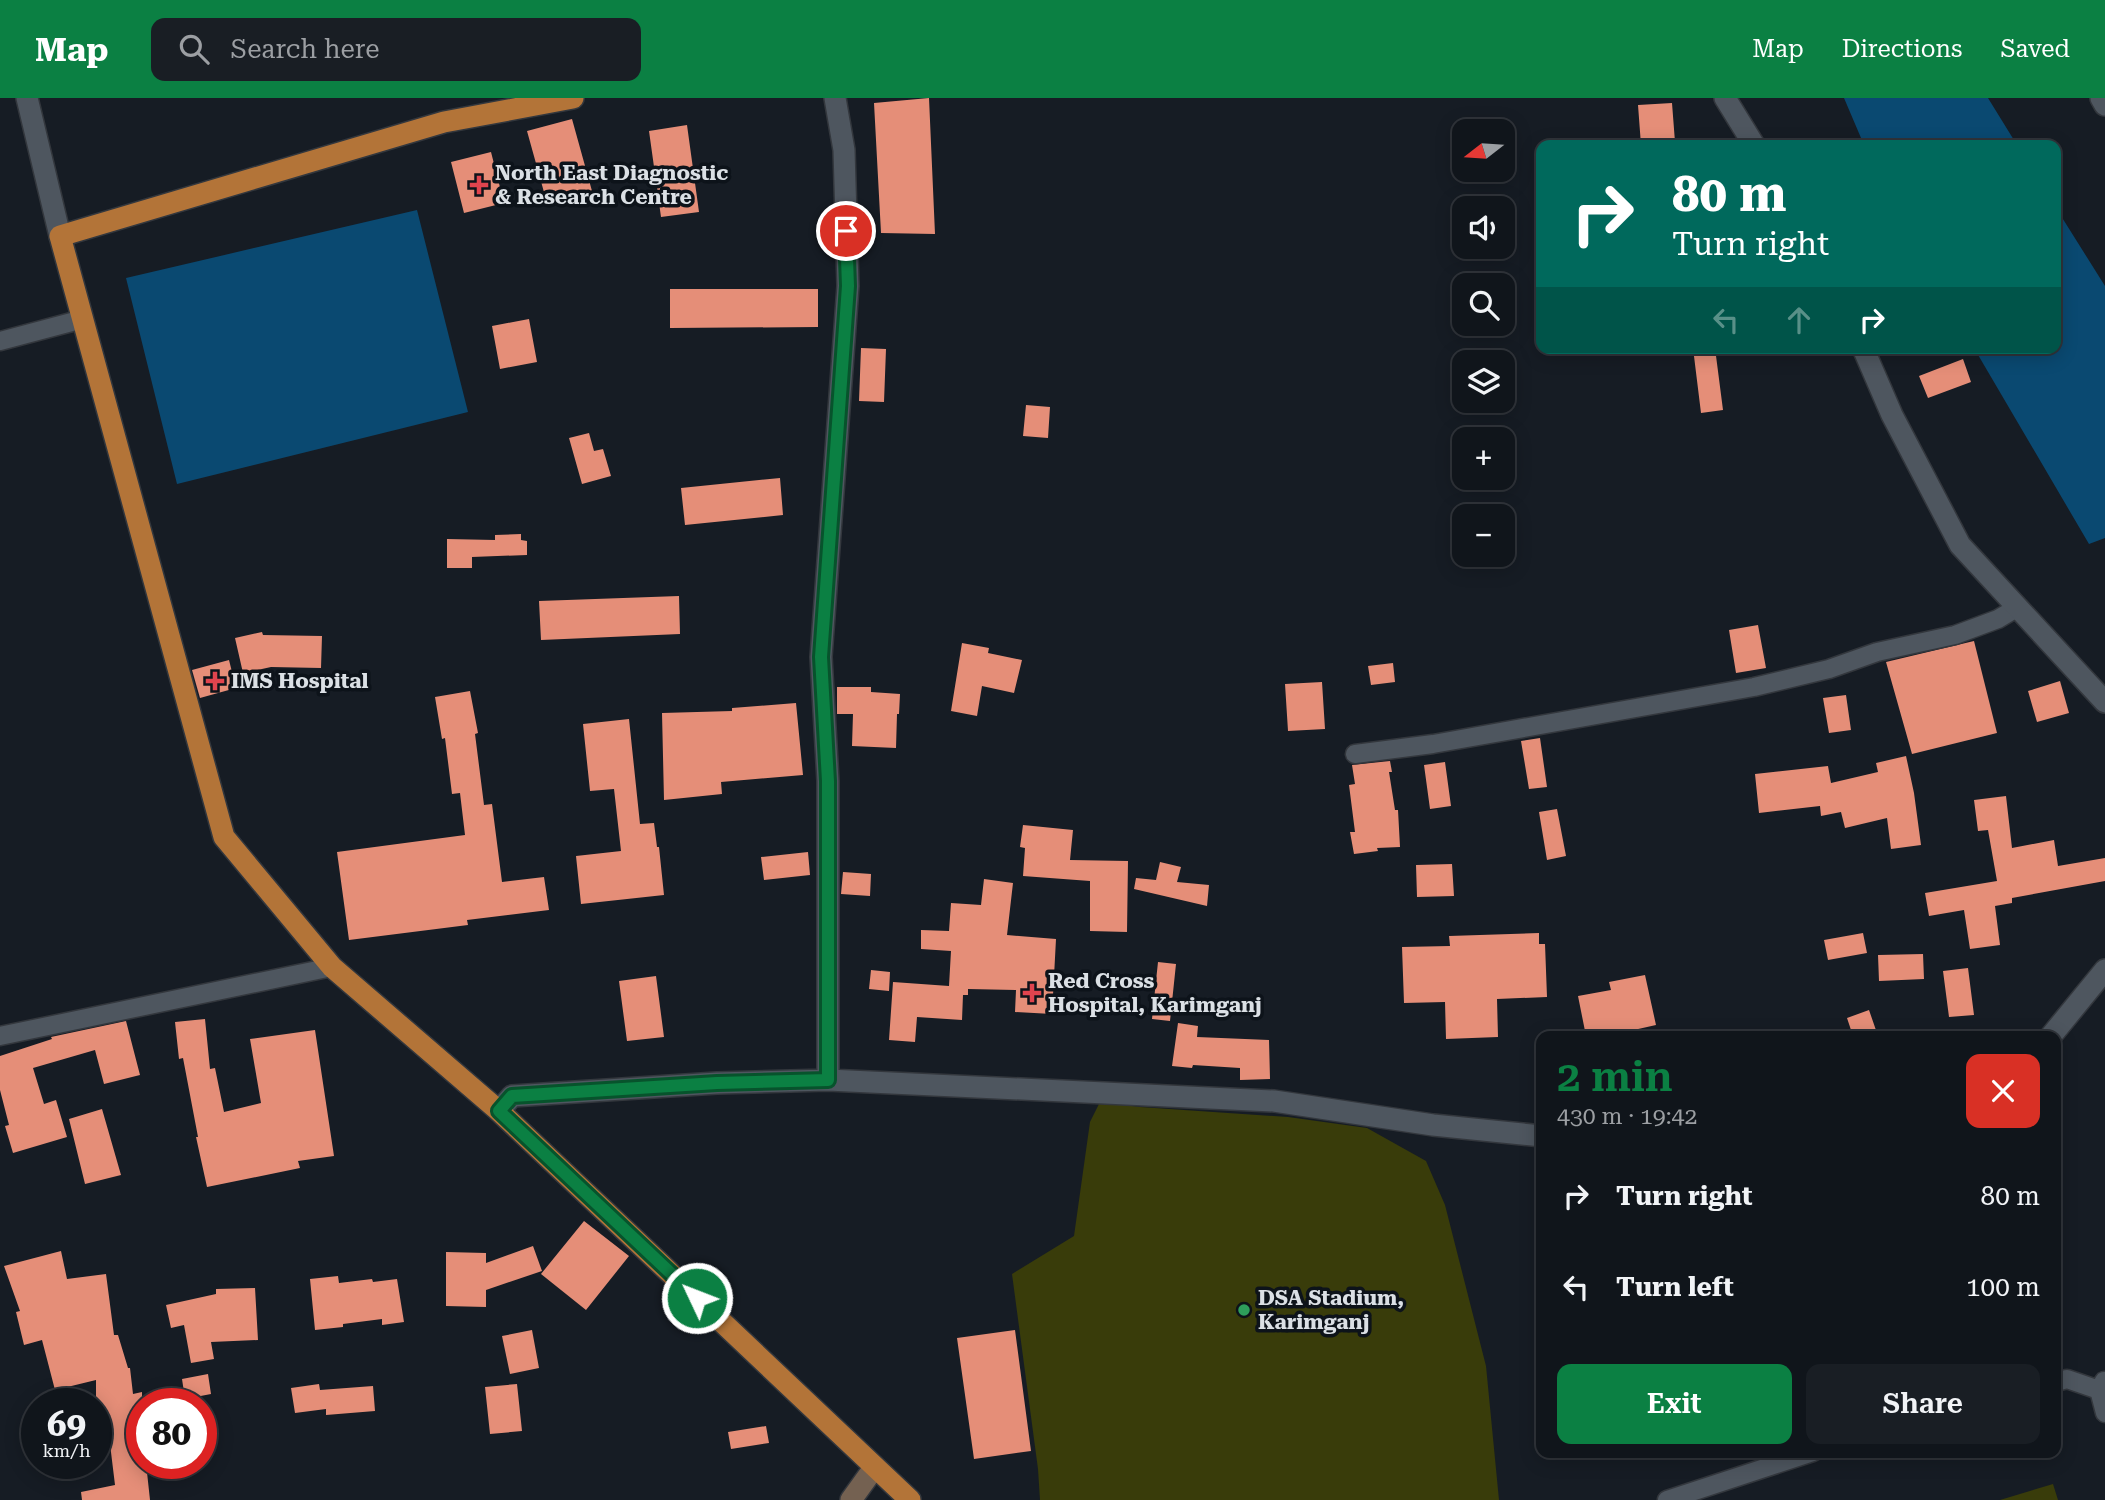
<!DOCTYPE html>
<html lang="en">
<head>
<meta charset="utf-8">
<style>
  :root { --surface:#10151b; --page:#191e24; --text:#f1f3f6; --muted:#9c9fa3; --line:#30343a; --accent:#0b8043 }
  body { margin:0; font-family:"Roboto Serif",serif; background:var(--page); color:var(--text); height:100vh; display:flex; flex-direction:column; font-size:26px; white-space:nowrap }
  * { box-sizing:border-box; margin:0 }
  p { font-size:23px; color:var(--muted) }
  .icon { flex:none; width:38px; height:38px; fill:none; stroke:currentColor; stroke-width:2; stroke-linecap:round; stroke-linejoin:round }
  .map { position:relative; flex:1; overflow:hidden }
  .drawer { position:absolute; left:1536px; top:933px; width:525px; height:427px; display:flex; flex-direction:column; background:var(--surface); border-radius:14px; box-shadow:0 4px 18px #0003,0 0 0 2px var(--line) }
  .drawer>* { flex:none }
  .top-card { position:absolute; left:1536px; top:42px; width:525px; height:214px; border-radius:14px; box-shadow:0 4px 18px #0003,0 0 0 2px var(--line); background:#00695c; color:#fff; overflow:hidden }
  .needle { width:46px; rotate:253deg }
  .fabs { position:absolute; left:1452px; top:21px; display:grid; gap:14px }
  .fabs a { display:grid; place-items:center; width:63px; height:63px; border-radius:14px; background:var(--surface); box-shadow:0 4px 18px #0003,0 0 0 2px var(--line); font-size:35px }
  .speed { position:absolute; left:21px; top:1290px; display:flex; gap:14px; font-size:35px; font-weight:700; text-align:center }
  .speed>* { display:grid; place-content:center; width:91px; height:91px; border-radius:50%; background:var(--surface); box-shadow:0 4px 18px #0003,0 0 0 2px var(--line); line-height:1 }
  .speed small { font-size:18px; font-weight:400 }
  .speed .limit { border:10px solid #d22; background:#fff; color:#111 }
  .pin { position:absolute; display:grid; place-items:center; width:60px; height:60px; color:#fff; margin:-30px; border:4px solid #fff; border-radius:50%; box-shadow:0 2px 7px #0007 }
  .me { position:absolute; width:77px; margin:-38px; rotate:313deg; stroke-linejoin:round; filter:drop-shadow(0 0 5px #0008) }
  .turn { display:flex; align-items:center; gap:24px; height:147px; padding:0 21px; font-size:32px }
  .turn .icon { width:91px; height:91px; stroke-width:2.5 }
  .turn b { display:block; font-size:49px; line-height:60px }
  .lanes { display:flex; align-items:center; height:66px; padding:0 21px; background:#0003; justify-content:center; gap:35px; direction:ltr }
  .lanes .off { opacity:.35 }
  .round { display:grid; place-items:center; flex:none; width:74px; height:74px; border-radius:14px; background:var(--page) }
  .overview { display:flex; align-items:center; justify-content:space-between; height:119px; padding:0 21px }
  h1 { font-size:42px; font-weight:600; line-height:52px; color:var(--accent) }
  .cta { display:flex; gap:14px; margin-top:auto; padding:14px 21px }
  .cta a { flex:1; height:80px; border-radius:14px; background:var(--accent); color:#fff; font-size:28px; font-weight:600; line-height:80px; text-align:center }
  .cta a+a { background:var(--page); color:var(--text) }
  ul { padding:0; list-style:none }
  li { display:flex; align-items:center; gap:21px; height:91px; padding:0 21px }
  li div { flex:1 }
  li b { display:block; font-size:26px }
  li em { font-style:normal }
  header { display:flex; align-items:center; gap:42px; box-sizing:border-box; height:98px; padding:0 35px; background:var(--accent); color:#fff }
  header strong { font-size:33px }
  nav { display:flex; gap:38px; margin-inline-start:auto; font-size:24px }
  .search { width:490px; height:63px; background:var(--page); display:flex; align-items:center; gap:18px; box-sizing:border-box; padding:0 24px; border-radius:14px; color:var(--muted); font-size:26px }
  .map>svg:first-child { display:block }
</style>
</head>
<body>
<header>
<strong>Map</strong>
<div class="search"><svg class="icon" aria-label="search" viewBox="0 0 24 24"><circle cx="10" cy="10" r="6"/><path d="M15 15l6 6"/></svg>Search here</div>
<nav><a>Map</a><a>Directions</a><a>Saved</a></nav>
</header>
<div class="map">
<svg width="2105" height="1402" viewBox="0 0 2105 1402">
  <rect width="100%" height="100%" fill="#161c24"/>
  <path fill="#393c0a" d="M 1100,1004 L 1140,1009 L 1288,1019 L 1367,1030 L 1426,1063 L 1445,1107 L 1486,1268 L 1499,1402 L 1040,1402 L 1038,1371 L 1012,1176 L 1074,1138 L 1090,1024 Z
    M 2053,1386 L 2058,1402 L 2000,1402 Z"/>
  <path fill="#0a4971" d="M 1844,0 L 1988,0 L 2017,47 L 1864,47 Z
    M 2056,110 L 2105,188 L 2105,440 L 2089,446 L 1974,250 L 2056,250 Z
    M 417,112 L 468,314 L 177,386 L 126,180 Z"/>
  <path fill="#e58e78" d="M 929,0 L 935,136 L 881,135 L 874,5 Z
    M 1672,5 L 1675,44 L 1641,47 L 1638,7 Z
    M 572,21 L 592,93 L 547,105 L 527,33 Z
    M 687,27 L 699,114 L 661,119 L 649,33 Z
    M 491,54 L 504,105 L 464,115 L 451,64 Z
    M 670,191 L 818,191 L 818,229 L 670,230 Z
    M 529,221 L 537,264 L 500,271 L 492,228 Z
    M 861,250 L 886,251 L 884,304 L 859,303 Z
    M 1693,250 L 1715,250 L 1723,312 L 1701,315 Z
    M 1963,261 L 1971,284 L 1928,300 L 1919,278 Z
    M 1026,307 L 1050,309 L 1048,340 L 1023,338 Z
    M 589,335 L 594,353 L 603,351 L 611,378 L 582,386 L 569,340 Z
    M 780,380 L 783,417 L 685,427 L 681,390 Z
    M 521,436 L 521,442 L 527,443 L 527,457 L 472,459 L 472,470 L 447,470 L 447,441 L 495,442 L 495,437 Z
    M 679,498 L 680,536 L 541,542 L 539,503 Z
    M 1758,527 L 1766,570 L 1736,575 L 1729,532 Z
    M 262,534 L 263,537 L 322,538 L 321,570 L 271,569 L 243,575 L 235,540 Z
    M 1974,543 L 1997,635 L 1912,656 L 1886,564 Z
    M 962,545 L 989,550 L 988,555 L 1022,562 L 1014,595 L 982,588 L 977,618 L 951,613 Z
    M 229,562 L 236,590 L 200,600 L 192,572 Z
    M 1393,565 L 1395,584 L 1371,587 L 1368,568 Z
    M 2060,583 L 2069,615 L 2037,624 L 2028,593 Z
    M 1322,584 L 1325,631 L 1288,633 L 1285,586 Z
    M 837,589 L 871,589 L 871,594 L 900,596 L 899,616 L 897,616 L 896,650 L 852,648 L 853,616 L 837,616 Z
    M 470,593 L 478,635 L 475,636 L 484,707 L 492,706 L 502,784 L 544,779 L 549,812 L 467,822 L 468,827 L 349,842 L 337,754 L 465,737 L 460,695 L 452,696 L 445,640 L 442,641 L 435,599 Z
    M 1846,597 L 1851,632 L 1829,635 L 1823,600 Z
    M 796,605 L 803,677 L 721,684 L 722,696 L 664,702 L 662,615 L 732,613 L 732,610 Z
    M 629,621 L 640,726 L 654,725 L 657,749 L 659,749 L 664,797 L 581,806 L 576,758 L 621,753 L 614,691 L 590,693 L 583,626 Z
    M 1540,640 L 1547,689 L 1529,691 L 1521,643 Z
    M 1906,658 L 1914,695 L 1921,747 L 1891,751 L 1887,720 L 1845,730 L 1841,714 L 1821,718 L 1820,708 L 1759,715 L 1755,676 L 1828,668 L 1831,685 L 1878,674 L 1876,665 Z
    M 1390,663 L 1392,674 L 1389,674 L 1395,712 L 1398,712 L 1400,749 L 1377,750 L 1378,753 L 1354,756 L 1350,734 L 1355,734 L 1349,687 L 1355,686 L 1352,667 Z
    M 1445,664 L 1451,708 L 1430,711 L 1424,667 Z
    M 2006,698 L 2012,750 L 2054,742 L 2058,768 L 2105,760 L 2105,783 L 2012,800 L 2012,805 L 1995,808 L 2000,847 L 1970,851 L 1964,812 L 1929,818 L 1925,795 L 1997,783 L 1988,732 L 1978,733 L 1974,702 Z
    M 1557,711 L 1566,758 L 1547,762 L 1539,714 Z
    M 1023,727 L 1073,732 L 1070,762 L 1128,763 L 1127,834 L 1090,833 L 1090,783 L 1023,778 L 1025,750 L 1020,749 Z
    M 808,754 L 810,777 L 764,782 L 761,759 Z
    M 1160,764 L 1181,769 L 1177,784 L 1209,787 L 1207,808 L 1134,791 L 1136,780 L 1156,782 Z
    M 1452,766 L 1454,798 L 1417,799 L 1416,767 Z
    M 843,774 L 871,776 L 870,798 L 841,796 Z
    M 984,781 L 1013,785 L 1007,837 L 1056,841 L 1052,916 L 1015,914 L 1016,892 L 968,891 L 968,897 L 963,897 L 962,922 L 917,919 L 915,944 L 889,942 L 893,884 L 949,888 L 951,853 L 921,851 L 921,832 L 949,833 L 951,805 L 981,807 Z
    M 1539,835 L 1539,846 L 1545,846 L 1547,899 L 1497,901 L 1498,939 L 1446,941 L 1445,904 L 1404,905 L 1402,849 L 1450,848 L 1449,838 Z
    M 1863,835 L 1867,855 L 1828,862 L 1824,842 Z
    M 1923,856 L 1924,881 L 1879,883 L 1878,857 Z
    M 1158,864 L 1176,866 L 1170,923 L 1152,921 Z
    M 1968,870 L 1974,917 L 1949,919 L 1943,873 Z
    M 871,872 L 890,874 L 889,893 L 869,891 Z
    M 1645,877 L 1656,927 L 1607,938 L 1586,938 L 1578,898 L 1611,892 L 1609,884 Z
    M 656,878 L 664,939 L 627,943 L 619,883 Z
    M 1869,912 L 1878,938 L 1853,938 L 1847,920 Z
    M 205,921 L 210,971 L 215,970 L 224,1014 L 261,1005 L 250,941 L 315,932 L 334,1058 L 298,1063 L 300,1070 L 207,1089 L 196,1039 L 198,1039 L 183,960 L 179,961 L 175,924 Z
    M 126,923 L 140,977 L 104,986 L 95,952 L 33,970 L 44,1006 L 56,1002 L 67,1039 L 13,1055 L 5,1028 L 9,1027 L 0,992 L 0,958 L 52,941 L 51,939 Z
    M 1178,925 L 1198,928 L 1197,939 L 1269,942 L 1270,981 L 1240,982 L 1240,970 L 1193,967 L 1192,970 L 1172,968 Z
    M 102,1011 L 121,1077 L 85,1086 L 69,1021 Z
    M 584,1123 L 629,1158 L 586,1212 L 541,1176 Z
    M 533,1148 L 542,1173 L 486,1192 L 486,1209 L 446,1208 L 446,1154 L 486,1155 L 486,1165 Z
    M 61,1153 L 67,1181 L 106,1176 L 114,1237 L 118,1237 L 128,1270 L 130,1270 L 133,1296 L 142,1294 L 142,1365 L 146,1365 L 150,1402 L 82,1402 L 81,1394 L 115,1387 L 110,1346 L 96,1349 L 96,1282 L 55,1292 L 42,1242 L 24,1247 L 16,1214 L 20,1213 L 4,1168 Z
    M 338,1178 L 339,1185 L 372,1181 L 373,1184 L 397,1181 L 404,1224 L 382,1227 L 382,1221 L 343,1226 L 343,1229 L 315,1232 L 310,1181 Z
    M 255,1190 L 258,1242 L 211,1244 L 214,1261 L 191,1265 L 184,1227 L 171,1230 L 166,1207 L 216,1196 L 216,1191 Z
    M 532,1232 L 539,1270 L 510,1276 L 502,1238 Z
    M 1015,1232 L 1031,1353 L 974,1361 L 957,1240 Z
    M 208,1276 L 211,1296 L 185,1301 L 182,1281 Z
    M 319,1286 L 320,1292 L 373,1288 L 375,1313 L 326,1317 L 326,1311 L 295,1315 L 291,1290 Z
    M 517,1286 L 522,1333 L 490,1336 L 485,1289 Z
    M 766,1328 L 769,1345 L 731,1351 L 728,1334 Z"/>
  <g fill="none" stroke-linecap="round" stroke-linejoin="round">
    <defs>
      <path id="minor" d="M 0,243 L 83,221
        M 1355,656 L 1433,646 L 1754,589 L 1829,571 L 1877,554 L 1955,537 L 1998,521 L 2018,509
        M 0,938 L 332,869
        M 2104,1283 L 2099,1292 L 2105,1315
        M 2056,1284 L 2067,1281 L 2099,1292
        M 1667,1402 L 1813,1354"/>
      <path id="tertiary" d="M 27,0 L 60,138
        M 1725,0 L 1754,47
        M 2101,0 L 2105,7
        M 1863,250 L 1892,317 L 1960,447 L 2105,604
        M 2051,938 L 2105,872
        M 828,982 L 828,683 L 821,559 L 848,188 L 844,52 L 835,0
        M 499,1013 L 512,998 L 717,985 L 828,982 L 1274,1003 L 1433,1027 L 1542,1038"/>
      <path id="secondary" d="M 851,1402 L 874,1370"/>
      <path id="trunk" d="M 573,0 L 444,24 L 60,138 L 224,739 L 332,869 L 499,1013 L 910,1402"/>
    </defs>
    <use href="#minor" stroke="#33373d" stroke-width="21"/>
    <use href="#tertiary" stroke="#33373d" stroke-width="24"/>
    <use href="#secondary" stroke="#33373d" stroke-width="24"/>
    <use href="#trunk" stroke="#33373d" stroke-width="24"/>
    <use href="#minor" stroke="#4e565f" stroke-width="18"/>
    <use href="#tertiary" stroke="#4e565f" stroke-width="21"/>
    <use href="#secondary" stroke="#746151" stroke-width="21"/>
    <use href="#trunk" stroke="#b37438" stroke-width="21"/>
  </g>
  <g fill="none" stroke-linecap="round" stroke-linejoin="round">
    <defs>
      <path id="route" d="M 697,1200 L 499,1013 L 512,998 L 717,985 L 828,982 L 828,683 L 821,559 L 848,188 L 846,133"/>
    </defs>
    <use href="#route" stroke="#07532c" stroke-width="18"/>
    <use href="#route" stroke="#0b8043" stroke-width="12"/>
  </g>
  <g fill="#e0444e" stroke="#0d131a" stroke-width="2.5">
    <path d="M475.5 76.5h7v7h7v7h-7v7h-7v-7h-7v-7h7z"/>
    <path d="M211.5 572.5h7v7h7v7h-7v7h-7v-7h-7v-7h7z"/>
    <path d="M1028.5 884.5h7v7h7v7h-7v7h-7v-7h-7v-7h7z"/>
  </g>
  <circle fill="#2e9e5b" stroke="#0d131a" stroke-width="2.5" cx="1244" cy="1212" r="7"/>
  <g text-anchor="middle" stroke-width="7" stroke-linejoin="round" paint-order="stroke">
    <g font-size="21" font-weight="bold" fill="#dbe0e5" stroke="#0d131a" text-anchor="start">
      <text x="495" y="82">North East Diagnostic<tspan x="495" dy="24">&amp; Research Centre</tspan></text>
      <text x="231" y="590">IMS Hospital</text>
      <text x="1048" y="890">Red Cross<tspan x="1048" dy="24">Hospital, Karimganj</tspan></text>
      <text x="1258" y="1207">DSA Stadium,<tspan x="1258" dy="24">Karimganj</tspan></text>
    </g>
  </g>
</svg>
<div class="fabs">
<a><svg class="needle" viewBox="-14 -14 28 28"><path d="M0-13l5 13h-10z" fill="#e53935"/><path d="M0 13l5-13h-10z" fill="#9c9fa3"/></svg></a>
<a><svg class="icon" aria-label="sound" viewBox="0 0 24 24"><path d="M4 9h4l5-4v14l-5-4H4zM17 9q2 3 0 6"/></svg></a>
<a><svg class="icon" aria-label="search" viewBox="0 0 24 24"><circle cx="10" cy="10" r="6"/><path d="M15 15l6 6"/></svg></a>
<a><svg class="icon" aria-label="layers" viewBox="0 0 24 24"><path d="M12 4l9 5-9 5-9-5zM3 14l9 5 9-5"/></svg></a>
<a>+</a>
<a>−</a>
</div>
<div class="speed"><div>69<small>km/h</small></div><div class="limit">80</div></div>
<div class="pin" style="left:846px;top:133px;background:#d93025"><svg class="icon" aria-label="arrive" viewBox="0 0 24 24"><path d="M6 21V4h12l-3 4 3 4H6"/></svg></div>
<svg class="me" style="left:697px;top:1200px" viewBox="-20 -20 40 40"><circle r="17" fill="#0b8043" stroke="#fff" stroke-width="3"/><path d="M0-11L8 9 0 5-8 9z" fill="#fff"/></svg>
<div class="top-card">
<div class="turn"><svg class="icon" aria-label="right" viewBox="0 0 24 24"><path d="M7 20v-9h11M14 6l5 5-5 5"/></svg><div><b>80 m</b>Turn right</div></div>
<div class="lanes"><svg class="icon off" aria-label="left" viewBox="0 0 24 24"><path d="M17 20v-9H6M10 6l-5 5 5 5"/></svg><svg class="icon off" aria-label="ahead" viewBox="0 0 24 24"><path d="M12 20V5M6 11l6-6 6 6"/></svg><svg class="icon" aria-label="right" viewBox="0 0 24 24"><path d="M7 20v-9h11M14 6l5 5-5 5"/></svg></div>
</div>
<section class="drawer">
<div class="overview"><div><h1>2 min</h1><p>430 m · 19:42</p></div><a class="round" style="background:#d93025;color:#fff"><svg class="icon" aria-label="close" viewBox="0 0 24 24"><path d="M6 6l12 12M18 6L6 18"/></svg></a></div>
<ul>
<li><svg class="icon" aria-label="right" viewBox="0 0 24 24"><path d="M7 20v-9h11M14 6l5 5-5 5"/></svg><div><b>Turn right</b></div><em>80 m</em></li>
<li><svg class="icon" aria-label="left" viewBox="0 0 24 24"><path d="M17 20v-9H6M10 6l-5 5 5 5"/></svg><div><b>Turn left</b></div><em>100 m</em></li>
</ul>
<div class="cta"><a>Exit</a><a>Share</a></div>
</section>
</div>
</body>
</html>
